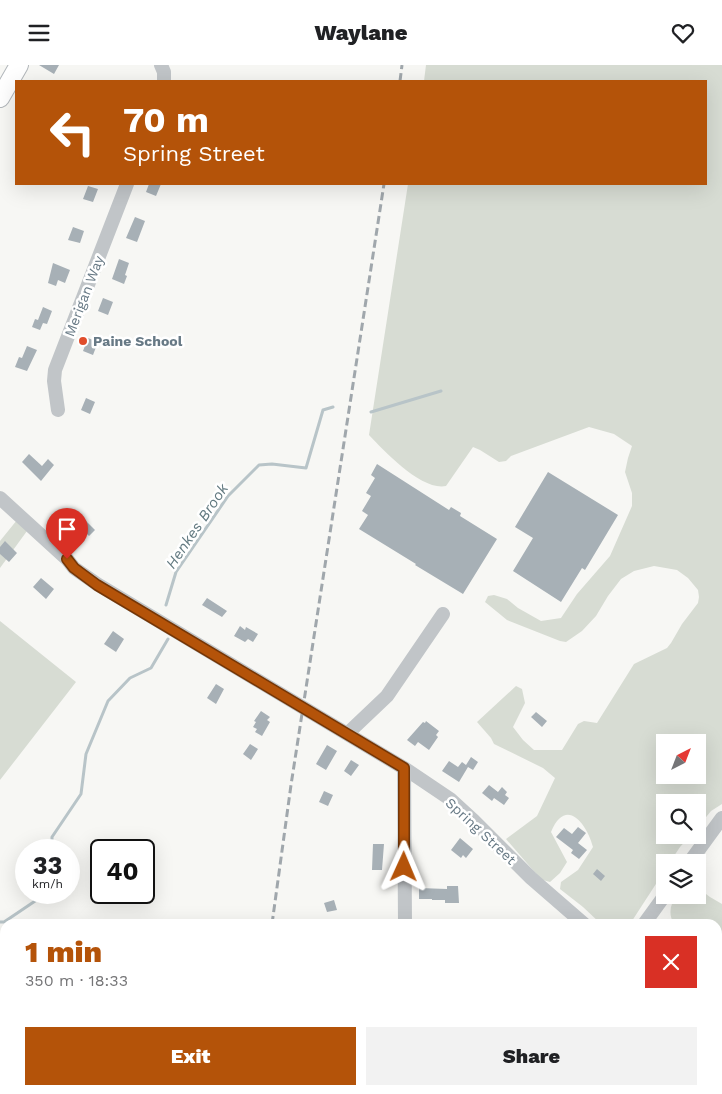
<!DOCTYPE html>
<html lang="en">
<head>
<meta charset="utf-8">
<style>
  :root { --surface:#fff; --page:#f2f2f2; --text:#202124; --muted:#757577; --accent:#b45309 }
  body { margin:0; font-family:"Work Sans",sans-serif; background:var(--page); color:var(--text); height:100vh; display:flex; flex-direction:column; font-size:19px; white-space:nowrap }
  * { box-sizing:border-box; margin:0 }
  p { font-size:16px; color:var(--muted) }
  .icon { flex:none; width:28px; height:28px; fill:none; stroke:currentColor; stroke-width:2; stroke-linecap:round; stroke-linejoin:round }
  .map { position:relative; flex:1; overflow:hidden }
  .side { position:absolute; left:0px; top:854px; width:722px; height:176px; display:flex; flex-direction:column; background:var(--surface); border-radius:15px 15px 0 0; box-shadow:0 5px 20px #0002 }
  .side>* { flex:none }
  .hud { position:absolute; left:15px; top:15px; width:692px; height:105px; border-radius:0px; box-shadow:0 5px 20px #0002; background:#b45309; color:#fff; overflow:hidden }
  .needle { width:32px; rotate:42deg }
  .buttons { position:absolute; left:656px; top:669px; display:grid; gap:10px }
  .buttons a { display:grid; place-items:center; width:50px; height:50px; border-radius:0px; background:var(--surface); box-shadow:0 5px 20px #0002; font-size:25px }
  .speed { position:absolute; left:15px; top:774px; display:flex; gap:10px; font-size:25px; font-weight:700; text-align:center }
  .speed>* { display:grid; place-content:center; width:65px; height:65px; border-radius:50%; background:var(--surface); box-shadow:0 5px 20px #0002; line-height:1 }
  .speed small { font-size:12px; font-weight:400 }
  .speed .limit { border:2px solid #111; border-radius:8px; background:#fff; color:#111 }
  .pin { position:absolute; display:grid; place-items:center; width:42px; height:42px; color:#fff; margin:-51px -21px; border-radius:50% 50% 50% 0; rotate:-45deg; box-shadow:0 0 5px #0007 }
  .pin .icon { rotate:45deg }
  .me { position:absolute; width:55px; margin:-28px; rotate:1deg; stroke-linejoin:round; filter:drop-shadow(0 0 4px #0008) }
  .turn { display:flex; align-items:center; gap:18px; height:105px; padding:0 25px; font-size:22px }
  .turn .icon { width:65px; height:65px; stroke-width:2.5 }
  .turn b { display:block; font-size:35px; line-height:42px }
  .round { display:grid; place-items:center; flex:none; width:52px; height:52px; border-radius:0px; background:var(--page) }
  .overview { display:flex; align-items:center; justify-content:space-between; height:85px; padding:0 25px }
  h1 { font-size:30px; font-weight:800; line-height:38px; color:var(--accent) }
  .cta { display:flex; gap:10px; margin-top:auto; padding:10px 25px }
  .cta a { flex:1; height:58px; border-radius:0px; background:var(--accent); color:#fff; font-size:20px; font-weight:800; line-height:58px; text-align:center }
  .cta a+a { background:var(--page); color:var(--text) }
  header { display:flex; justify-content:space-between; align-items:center; height:65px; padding:0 25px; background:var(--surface); font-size:22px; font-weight:800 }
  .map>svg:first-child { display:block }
</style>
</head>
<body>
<header><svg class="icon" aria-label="menu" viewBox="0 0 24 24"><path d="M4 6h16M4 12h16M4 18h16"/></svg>Waylane<svg class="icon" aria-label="heart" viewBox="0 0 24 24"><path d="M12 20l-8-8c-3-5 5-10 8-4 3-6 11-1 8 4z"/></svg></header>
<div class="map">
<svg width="722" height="1029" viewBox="0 0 722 1029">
  <rect width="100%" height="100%" fill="#f7f7f4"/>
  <path fill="#d7dcd3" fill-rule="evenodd" d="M 426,0 L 722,0 L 722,739 L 711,746 L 698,762 L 698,738 L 665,738 L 665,770 L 691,770 L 680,782 L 670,797 L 665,798 L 665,805 L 630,859 L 601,859 L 583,842 L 560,824 L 561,817 L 578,805 L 593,782 C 587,759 566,731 551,767 L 567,797 L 560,808 L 550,817 L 543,815 L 538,811 L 506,774 L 537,751 L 555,713 L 543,703 L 494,679 L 491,673 L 477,657 L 516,621 L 522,624 L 525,638 L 513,662 L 523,675 L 534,685 L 562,685 L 578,659 L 584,656 L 597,658 L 634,599 L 667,583 L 671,578 L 682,559 L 698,538 L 699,532 L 698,525 L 688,513 L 677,505 L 654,501 L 634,506 L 621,514 L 608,531 L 596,551 L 582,566 L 566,577 L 560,576 L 507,555 L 485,537 L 488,531 L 494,530 L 507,534 L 518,543 L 541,556 L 561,553 L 577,529 L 610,491 L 632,441 L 632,428 L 625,407 L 628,393 L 632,381 L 614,369 L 589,362 L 511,391 L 506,396 L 499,397 L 480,385 L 473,382 L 446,421 C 422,426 385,387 369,370 L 408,119 L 706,119 L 706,16 L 424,16 ZM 665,678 L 698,678 L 698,710 L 665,710 Z
    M 17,455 L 27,466 L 0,503 L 0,476 Z
    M 0,556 L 76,617 L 0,715 Z
    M 698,823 L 710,832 L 722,839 L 722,939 L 718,944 L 718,859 L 674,859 C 668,849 670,839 677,830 L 698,830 Z"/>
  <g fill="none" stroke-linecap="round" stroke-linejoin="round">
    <path stroke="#b8c4c8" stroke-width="3" d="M 371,347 L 441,326
      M 166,540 L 176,507 L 228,431 L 259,400 L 272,399 L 306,403 L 323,345 L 333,342
      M 52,785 L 52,772 L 81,729 L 86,689 L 108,636 L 130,613 L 151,603 L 168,574
      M 0,857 L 4,857 L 47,828"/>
  </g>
  <path fill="#a7b0b6" d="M 39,0 L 59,0 L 54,9 Z
    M 149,119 L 161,119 L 156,131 L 146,127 Z
    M 88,121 L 98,124 L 93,137 L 83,134 Z
    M 135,152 L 145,156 L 137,177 L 126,173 Z
    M 73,162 L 84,166 L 80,178 L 68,175 Z
    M 119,194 L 129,198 L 125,210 L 127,211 L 124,219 L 112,214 Z
    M 53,198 L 70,205 L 65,218 L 58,215 L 56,221 L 48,218 Z
    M 103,233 L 113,237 L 108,250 L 98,246 Z
    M 43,242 L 52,246 L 47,259 L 43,258 L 40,265 L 32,262 L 35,254 L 38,255 Z
    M 88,273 L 98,277 L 93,290 L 83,286 Z
    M 27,281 L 37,285 L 27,306 L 15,302 L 19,292 L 22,293 Z
    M 86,333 L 95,337 L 90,349 L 81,345 Z
    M 29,389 L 42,401 L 48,394 L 54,400 L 41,416 L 22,397 Z
    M 377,399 L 449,445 L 451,442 L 461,448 L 460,451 L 497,474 L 463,529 L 415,500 L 416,499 L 359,464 L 368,450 L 362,446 L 371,431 L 366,428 L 375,413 L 371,410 Z
    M 548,407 L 618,450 L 585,505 L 582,503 L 561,537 L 513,506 L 533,473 L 515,462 Z
    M 77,447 L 95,465 L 89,471 L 81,463 L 76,468 L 66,458 Z
    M 5,476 L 17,488 L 9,497 L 0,489 L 0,482 Z
    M 41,513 L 54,524 L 46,534 L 33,522 Z
    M 207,533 L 227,546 L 222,552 L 202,540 Z
    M 240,561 L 245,565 L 246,562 L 258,569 L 253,577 L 248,574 L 245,577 L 234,571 Z
    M 113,566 L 124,574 L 116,587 L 104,579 Z
    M 216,619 L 224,624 L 216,639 L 207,633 Z
    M 261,646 L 270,652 L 267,655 L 270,657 L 262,671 L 255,667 L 257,664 L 253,662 L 256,657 L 254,656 Z
    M 536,647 L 547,656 L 542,662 L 531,652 Z
    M 426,656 L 439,666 L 436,670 L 438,672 L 429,685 L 418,677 L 415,681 L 407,675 L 423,657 L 425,658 Z
    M 250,679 L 258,684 L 251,695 L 243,689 Z
    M 327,680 L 337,686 L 326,705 L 316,699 Z
    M 471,692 L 478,697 L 473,705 L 468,702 L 459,717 L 442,706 L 449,696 L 458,702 L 462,697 L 466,700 Z
    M 351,695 L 359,700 L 351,711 L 344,706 Z
    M 489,720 L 498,727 L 502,722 L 507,727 L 505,730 L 509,733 L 504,740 L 494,733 L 492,736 L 482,728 Z
    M 324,726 L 333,730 L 328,741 L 319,737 Z
    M 578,762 L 586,768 L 578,778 L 587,785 L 579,794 L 571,788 L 573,785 L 556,772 L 564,763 L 572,769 Z
    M 460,773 L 473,784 L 466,793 L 463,790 L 461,793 L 451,785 Z
    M 373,779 L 384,779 L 382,805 L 372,805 Z
    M 597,804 L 605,811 L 601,816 L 593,809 Z
    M 447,821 L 458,821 L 459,838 L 445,838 L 445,835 L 432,835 L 432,834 L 419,834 L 419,823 L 447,824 Z
    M 334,835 L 337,845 L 327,847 L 324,838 Z"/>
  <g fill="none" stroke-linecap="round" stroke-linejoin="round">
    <defs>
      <path id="major" d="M 0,33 L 19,0"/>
    </defs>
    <use href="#major" stroke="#b2b7bb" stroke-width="20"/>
    <path stroke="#c1c5c8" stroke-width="14" d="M 161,0 L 164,7 L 164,16
      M 58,345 L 54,316 L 55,305 L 127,119
      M 0,433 L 67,494 L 74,503 L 97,519 L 404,703 L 450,734 L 474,756 L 531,813 L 584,859
      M 347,669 L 387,631 L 443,549
      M 404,703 L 405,859
      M 689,798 L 722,753
      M 644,859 L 665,830
      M 718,976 L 722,979
      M 403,1029 L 403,1025"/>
    <use href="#major" stroke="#fff" stroke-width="18"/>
    <path stroke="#a0a7ac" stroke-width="3" stroke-dasharray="8 4" stroke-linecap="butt" d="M 400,16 L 402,0
      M 272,859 L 291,720 L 384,119
      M 259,1029 L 259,1025"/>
  </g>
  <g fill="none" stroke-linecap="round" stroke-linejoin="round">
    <defs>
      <path id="route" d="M 67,494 L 74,503 L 97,520 L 404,703 L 404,802"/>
    </defs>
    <use href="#route" stroke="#753606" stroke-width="12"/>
    <use href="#route" stroke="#b45309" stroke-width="9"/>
  </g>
  <circle fill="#e04d2b" stroke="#fff" stroke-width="2" cx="83" cy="276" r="5"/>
  <g text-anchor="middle" stroke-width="5" stroke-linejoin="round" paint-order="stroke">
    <g font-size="14" fill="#677985" stroke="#fff">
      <text transform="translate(84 231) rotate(-69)" y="5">Merigan Way</text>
      <text transform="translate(481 766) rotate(43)" y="5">Spring Street</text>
    </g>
    <g font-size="14" font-weight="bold" fill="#677985" stroke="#fff" text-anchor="start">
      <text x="93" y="281">Paine School</text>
    </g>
    <g font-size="15" font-style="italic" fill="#637a81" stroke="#fff">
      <text transform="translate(197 461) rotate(-56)" y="5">Henkes Brook</text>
    </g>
  </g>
</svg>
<div class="buttons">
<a><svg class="needle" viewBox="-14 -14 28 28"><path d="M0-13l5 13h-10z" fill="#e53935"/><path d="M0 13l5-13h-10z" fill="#757577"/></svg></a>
<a><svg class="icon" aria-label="search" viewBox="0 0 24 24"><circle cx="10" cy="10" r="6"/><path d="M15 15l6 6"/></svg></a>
<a><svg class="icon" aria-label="layers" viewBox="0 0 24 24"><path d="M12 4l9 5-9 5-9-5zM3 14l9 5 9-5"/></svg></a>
</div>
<div class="speed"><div>33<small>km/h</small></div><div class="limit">40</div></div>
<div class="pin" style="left:67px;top:494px;background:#d93025"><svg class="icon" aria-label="arrive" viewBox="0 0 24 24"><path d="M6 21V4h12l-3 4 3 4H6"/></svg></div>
<svg class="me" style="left:404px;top:802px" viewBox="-20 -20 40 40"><path d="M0-17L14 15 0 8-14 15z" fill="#b45309" stroke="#fff" stroke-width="4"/></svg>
<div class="hud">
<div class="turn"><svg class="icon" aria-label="left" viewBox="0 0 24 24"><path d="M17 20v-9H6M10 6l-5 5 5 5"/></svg><div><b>70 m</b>Spring Street</div></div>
</div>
<section class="side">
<div class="overview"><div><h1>1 min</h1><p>350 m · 18:33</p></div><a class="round" style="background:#d93025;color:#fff"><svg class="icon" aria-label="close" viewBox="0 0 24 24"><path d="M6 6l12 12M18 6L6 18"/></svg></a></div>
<div class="cta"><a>Exit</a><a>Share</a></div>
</section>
</div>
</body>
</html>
